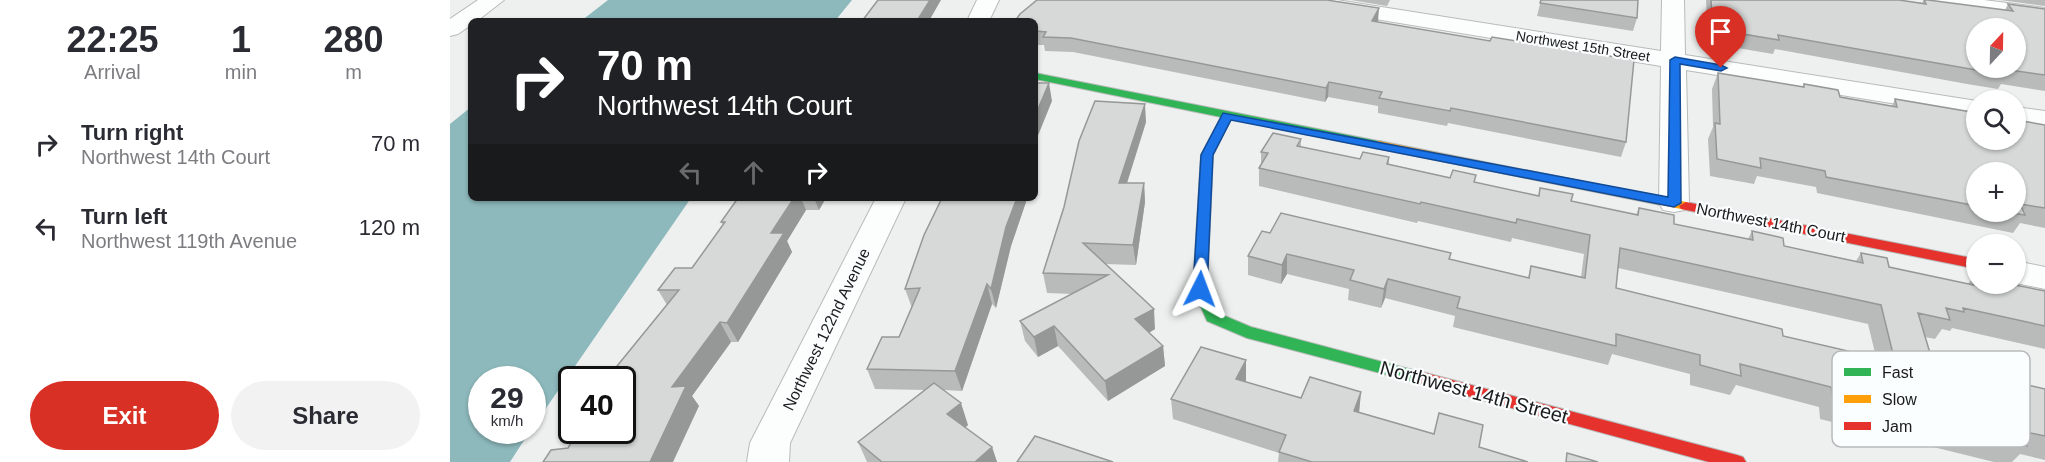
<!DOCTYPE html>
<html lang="en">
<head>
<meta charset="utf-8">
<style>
  :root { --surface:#fff; --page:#f2f2f3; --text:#2b2b33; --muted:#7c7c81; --accent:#d93025 }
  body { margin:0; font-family:Arial,sans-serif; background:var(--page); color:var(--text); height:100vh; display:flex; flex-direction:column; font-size:22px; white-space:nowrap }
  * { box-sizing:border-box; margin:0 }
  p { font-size:20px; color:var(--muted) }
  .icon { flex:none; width:33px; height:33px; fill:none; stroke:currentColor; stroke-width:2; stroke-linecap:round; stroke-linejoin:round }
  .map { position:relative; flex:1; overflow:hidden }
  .details { display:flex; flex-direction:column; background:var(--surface); width:450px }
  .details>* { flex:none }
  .top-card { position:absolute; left:18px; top:18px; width:570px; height:183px; border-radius:9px; box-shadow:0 2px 4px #0004; background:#202124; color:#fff; overflow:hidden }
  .needle { width:39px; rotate:22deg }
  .tools { position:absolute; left:1516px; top:18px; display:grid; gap:12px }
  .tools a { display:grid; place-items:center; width:60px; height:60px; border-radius:50%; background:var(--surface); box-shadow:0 2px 4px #0004; font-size:30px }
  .speed { position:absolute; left:18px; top:366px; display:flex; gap:12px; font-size:30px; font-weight:700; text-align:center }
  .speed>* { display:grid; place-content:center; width:78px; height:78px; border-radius:50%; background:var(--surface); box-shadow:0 2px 4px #0004; line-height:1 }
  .speed small { font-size:15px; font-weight:400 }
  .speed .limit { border:3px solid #111; border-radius:9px; background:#fff; color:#111 }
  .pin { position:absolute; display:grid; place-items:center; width:51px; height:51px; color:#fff; margin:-62px -26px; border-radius:50% 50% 50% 0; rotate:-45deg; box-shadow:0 0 6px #0007 }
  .pin .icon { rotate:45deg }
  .me { position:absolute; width:66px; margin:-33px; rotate:3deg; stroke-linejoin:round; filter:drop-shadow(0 0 4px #0008) }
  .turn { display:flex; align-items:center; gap:21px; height:126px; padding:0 30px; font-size:27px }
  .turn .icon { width:78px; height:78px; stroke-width:2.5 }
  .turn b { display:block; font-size:42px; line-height:51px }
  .lanes { display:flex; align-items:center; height:57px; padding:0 30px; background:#0003; justify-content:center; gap:30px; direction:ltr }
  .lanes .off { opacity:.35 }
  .eta { display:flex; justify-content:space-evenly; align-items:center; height:102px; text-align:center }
  .eta b { font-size:36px; font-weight:700; line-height:42px }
  .button { display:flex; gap:12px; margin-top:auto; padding:12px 30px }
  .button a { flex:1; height:69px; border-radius:36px; background:var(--accent); color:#fff; font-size:24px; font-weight:700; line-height:69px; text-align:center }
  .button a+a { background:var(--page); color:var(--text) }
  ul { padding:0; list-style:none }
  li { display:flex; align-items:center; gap:18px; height:84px; padding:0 30px }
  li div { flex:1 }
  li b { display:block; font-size:22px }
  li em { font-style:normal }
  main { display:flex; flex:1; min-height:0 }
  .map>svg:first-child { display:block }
</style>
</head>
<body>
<main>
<section class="details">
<div class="eta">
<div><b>22:25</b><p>Arrival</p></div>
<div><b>1</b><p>min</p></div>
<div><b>280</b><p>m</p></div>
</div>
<ul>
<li><svg class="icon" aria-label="right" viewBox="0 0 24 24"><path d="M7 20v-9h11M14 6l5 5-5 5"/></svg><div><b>Turn right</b><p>Northwest 14th Court</p></div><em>70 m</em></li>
<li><svg class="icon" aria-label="left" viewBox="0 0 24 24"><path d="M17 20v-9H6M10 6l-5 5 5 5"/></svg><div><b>Turn left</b><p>Northwest 119th Avenue</p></div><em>120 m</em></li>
</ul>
<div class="button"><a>Exit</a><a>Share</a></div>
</section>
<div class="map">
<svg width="1595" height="462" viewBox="0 0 1595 462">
  <rect width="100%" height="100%" fill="#eef0f0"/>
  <path fill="#8db9bc" d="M 158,0 L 402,0 L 385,21 L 131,21 Z
    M 21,107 L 21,198 L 241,198 L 83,427 L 82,380 L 32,380 L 32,430 L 80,431 L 60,462 L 0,462 L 0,124 Z"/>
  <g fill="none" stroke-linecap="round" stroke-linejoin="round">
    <defs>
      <path id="street" d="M 28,0 L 54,0 L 27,21 L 21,21 L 21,25 L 8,34 L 0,36 L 0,19 Z
        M 527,0 L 549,0 L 539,21 L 517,21 Z
        M 835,0 L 887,0 L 1211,51 L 1212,0 L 1234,0 L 1235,55 L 1527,101 L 1527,117 L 1236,70 L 1239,203 L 1235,210 L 1224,212 L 1213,210 L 1209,203 L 1211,66 L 846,6 L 838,5 Z
        M 1475,0 L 1534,0 L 1595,8 L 1595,22 L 1486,6 L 1478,5 Z
        M 1566,107 L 1595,111 L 1595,127 L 1566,123 Z
        M 426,198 L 456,198 L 340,443 L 339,462 L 297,462 L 300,443 Z
        M 1566,261 L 1595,267 L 1595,289 L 1566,283 Z"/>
      <path id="fast" d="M 585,73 L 933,142 L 935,145 L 933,148 L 929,149 L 781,119 L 763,155 L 757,289 L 768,313 L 801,327 L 978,374 L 980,378 L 978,382 L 972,384 L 797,338 L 757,321 L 743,289 L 751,155 L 771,117 L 585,79 Z"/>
      <path id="slow" d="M 929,141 L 1236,202 L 1243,206 L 1236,210 L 925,148 L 923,145 L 925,142 Z"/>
      <path id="jam" d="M 1236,202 L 1527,259 L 1527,269 L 1231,209 L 1229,206 Z
        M 972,372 L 1287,455 L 1293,457 L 1296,462 L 1259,462 L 966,382 L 964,378 L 966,374 Z"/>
    </defs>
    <use href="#street" stroke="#b9bbbb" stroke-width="2"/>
    <use href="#fast" stroke="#b9bbbb" stroke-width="2"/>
    <use href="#slow" stroke="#b9bbbb" stroke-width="2"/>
    <use href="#jam" stroke="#b9bbbb" stroke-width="2"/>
    <use href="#street" fill="#fcfdfd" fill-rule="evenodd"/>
    <use href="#fast" fill="#30b455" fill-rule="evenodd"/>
    <use href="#slow" fill="#ff9f0a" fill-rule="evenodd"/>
    <use href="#jam" fill="#e5322d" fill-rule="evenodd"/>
  </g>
  <path fill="#b9bbbb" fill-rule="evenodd" d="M 901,0 L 940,0 L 937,6 Z
    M 1091,0 L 1187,18 L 1183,31 L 1087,16 Z
    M 1256,0 L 1449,0 L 1472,3 L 1474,0 L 1555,10 L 1558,4 L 1595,9 L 1595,91 L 1551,84 L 1548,89 L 1517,84 L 1325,49 L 1323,54 L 1258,43 Z
    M 1550,0 L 1595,0 L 1595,6 Z
    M 585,21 L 927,22 L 1176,142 L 1171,157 L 998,123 L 997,126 L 928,113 L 928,106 L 878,97 L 875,102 L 623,52 L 595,51 L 594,45 L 585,45 Z
    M 1268,73 L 1352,87 L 1354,84 L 1390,97 L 1442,106 L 1445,99 L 1595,125 L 1595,228 L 1570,223 L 1563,233 L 1367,193 L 1366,187 L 1307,176 L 1304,184 L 1260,176 L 1258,139 L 1263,127 L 1262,89 ZM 1527,172 L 1566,212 L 1527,212 Z
    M 696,122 L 677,183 L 694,183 L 695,202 L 686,265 L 655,264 L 705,329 L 699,333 L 713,346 L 715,366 L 658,401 L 608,346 L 588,357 L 575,341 L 570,321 L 622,294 L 597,293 L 593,273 Z
    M 851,139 L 851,147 L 910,159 L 939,157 L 939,164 L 1088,196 L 1090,188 L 1121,201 L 1186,215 L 1189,208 L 1224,224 L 1298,239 L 1302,231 L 1334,246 L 1406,261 L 1411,253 L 1439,267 L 1518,284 L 1524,276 L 1595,291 L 1595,349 L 1502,328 L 1500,331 L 1492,329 L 1485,339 L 1475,337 L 1483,363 L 1595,389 L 1595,460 L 1570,454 L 1562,462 L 1544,462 L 1370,419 L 1369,407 L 1286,385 L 1280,395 L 1240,385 L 1240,374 L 1162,354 L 1158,365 L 1003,327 L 1005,316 L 935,298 L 931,308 L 898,300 L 899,289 L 837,274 L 831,284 L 798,275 L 798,256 L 820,233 L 1001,253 L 999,259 L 1078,278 L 1081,266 L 1131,277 L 1134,254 L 1062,238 L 1061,242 L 968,221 L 967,223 L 809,186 L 809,168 L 811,165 L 811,152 ZM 1168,268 L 1418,324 L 1426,357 L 1333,336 L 1166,288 Z
    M 288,198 L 376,198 L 369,210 L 356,210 L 337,241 L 342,252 L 288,342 L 281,342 L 242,396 L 249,406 L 118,448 L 217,305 L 208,290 L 242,268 L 273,225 L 271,222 Z
    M 577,199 L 561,246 L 546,308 L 542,304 L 512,391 L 494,390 L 518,425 L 515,428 L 542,447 L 547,462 L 417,462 L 408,442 L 475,390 L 425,389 L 417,369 L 449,337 L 462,308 L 455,289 Z
    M 796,360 L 796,382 L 851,398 L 911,392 L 909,412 L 1078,462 L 828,462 L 829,453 L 723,419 L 721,399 Z"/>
  <path fill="#969898" d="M 480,0 L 491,0 L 479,21 L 467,21 Z
    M 929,8 L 928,22 L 920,35 L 922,21 Z
    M 879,82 L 878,97 L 875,102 L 876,88 Z
    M 599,83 L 602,101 L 587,138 L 588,146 L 585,154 L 585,116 Z
    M 695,104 L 696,122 L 671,202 L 669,183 Z
    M 694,183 L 695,202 L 686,265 L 683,245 Z
    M 344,198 L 351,198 L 356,210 L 337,241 L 342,252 L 288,342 L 277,323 L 321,233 Z
    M 364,198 L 376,198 L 369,210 Z
    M 567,198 L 577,198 L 577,199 L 561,246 L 546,308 L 541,289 L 556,227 Z
    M 837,254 L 837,274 L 831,284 L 832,265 Z
    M 938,279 L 935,298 L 931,308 L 934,289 Z
    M 537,284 L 542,304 L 512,391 L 505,371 Z
    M 704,309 L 705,329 L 688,339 L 685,319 Z
    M 270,322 L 281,342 L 242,396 L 249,406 L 223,462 L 200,462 L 222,387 Z
    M 604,326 L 608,346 L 588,357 L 584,337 Z
    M 713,346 L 715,366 L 658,401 L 655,381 Z
    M 796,360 L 796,381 L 787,400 L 786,379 Z
    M 911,392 L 909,413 L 904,411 Z
    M 511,403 L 518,425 L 505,437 L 497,414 Z
    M 542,447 L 547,462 L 525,462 Z"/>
  <path fill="#d7d9d9" stroke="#969898" stroke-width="1.5" fill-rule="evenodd" d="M 428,0 L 480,0 L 467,21 L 412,21 Z
    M 587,0 L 877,0 L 929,8 L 922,21 L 1040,41 L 1042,37 L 1184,60 L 1176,142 L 1001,108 L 1000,111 L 929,98 L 932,92 L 879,82 L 876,88 L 621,38 L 593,37 L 596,32 L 585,31 L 585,21 L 565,21 L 570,14 Z
    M 1091,0 L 1188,0 L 1187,18 L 1090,3 Z
    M 1261,0 L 1449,0 L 1476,4 L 1474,0 L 1478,0 L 1563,11 L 1558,4 L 1595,9 L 1595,75 L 1553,69 L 1557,74 L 1526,70 L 1328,35 L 1329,40 L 1263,29 ZM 1527,28 L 1566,28 L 1566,68 L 1527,68 Z
    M 1268,73 L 1354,87 L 1354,84 L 1388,90 L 1390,97 L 1447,107 L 1445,99 L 1527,113 L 1527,140 L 1566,140 L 1566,120 L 1595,125 L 1595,208 L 1570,204 L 1575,215 L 1556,212 L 1566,212 L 1566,172 L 1527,172 L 1527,206 L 1376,177 L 1375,171 L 1310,158 L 1311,168 L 1267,159 L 1265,123 L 1270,124 Z
    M 585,83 L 599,83 L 585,116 Z
    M 645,101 L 695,104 L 669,183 L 694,183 L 683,245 L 633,243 L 704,309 L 685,319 L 713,346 L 655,381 L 604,326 L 584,337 L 570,321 L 658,275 L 593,273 L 614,207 L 629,141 Z
    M 823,133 L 851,139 L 847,146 L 910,159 L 913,152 L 939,157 L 937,164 L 1000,178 L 1003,170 L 1026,175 L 1024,182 L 1089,196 L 1090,188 L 1123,194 L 1121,201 L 1188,215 L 1189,208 L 1224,215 L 1224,224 L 1303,240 L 1302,231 L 1333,238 L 1334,246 L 1413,263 L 1411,253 L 1437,258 L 1439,267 L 1528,286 L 1524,276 L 1527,277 L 1527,284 L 1560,284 L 1595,291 L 1595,326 L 1513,308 L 1514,312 L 1496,308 L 1500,320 L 1468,313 L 1483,363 L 1595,389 L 1595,436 L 1571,431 L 1577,446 L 1383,399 L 1381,387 L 1290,364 L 1291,376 L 1250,365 L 1250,355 L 1166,334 L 1166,346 L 1007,308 L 1010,297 L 938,279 L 934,289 L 900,280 L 904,270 L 837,254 L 832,265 L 798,256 L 812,231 L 820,233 L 831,213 L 1001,253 L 999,259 L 1079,278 L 1081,266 L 1135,278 L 1140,235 L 1067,219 L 1066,223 L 971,202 L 970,204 L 809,168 L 818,153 L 811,152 ZM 1170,248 L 1431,305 L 1445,362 L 1333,336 L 1332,329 L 1166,288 Z
    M 288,198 L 344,198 L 321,233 L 334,233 L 277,323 L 270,322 L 222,387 L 236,386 L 200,462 L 93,462 L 101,450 L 118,448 L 128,430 L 172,430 L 172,380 L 158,380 L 163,371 L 229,290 L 208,290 L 225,268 L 242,268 L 275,222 L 271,222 Z
    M 492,198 L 567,198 L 556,227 L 541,289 L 537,284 L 505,371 L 417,369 L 432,337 L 449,337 L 470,288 L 455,289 L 474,235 Z
    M 751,347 L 796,360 L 786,379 L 851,398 L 860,377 L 911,392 L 904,411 L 984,434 L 989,413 L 1033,425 L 1029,447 L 1078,462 L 862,462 L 829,452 L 836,435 L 721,399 Z
    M 484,383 L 511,403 L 497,414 L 542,447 L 525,462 L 432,462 L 408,442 Z
    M 585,436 L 663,462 L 567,462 Z
    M 1117,453 L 1148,462 L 1116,462 Z"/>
  <path fill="#1a73e8" stroke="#114b97" stroke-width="1.5" d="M 1225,57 L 1271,65 L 1277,68 L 1271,71 L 1230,64 L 1231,203 L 1224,207 L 781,120 L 763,155 L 757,289 L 750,294 L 743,289 L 751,155 L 773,113 L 1218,197 L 1220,60 Z"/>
  <g text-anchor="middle" stroke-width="4.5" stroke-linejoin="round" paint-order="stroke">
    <g font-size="14" fill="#1a1c1c" stroke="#fafeff">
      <text transform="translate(1133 46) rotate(9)" y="5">Northwest 15th Street</text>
    </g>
    <g font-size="16" fill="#1a1c1c" stroke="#fafeff">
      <text transform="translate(1321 222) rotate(11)" y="6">Northwest 14th Court</text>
      <text transform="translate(376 329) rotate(-64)" y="6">Northwest 122nd Avenue</text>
    </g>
    <g font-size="20" fill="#1a1c1c" stroke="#fafeff">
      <text transform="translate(1024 392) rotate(15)" y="7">Northwest 14th Street</text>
    </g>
  </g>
  <rect x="1382" y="351" width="198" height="96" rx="9" fill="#fafeff" stroke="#b7babb" stroke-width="1.5"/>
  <rect x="1394" y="368" width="27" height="8" fill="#30b455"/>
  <rect x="1394" y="395" width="27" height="8" fill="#ff9f0a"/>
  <rect x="1394" y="422" width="27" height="8" fill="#e5322d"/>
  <g font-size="16" fill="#1a1c1c">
    <text x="1432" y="378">Fast</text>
    <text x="1432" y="405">Slow</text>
    <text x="1432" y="432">Jam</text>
  </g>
</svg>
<div class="tools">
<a><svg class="needle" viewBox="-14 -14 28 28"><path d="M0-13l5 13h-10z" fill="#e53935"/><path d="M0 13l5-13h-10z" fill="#7c7c81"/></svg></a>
<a><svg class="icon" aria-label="search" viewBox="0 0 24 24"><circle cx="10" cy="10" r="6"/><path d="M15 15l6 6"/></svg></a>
<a>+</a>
<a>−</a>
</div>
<div class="speed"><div>29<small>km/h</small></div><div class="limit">40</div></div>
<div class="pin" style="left:1271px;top:68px;background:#d93025"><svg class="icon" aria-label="arrive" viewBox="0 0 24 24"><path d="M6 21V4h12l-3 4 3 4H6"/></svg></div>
<svg class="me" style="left:750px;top:289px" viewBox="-20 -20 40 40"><path d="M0-17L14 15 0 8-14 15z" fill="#1a73e8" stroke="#fff" stroke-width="4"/></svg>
<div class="top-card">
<div class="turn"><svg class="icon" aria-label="right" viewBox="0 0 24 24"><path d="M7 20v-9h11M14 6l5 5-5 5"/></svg><div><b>70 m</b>Northwest 14th Court</div></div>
<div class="lanes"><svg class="icon off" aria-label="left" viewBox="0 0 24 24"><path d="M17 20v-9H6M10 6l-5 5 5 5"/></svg><svg class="icon off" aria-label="ahead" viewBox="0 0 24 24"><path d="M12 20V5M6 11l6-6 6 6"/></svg><svg class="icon" aria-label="right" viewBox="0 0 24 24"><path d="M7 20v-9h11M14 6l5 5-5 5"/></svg></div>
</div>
</div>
</main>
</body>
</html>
